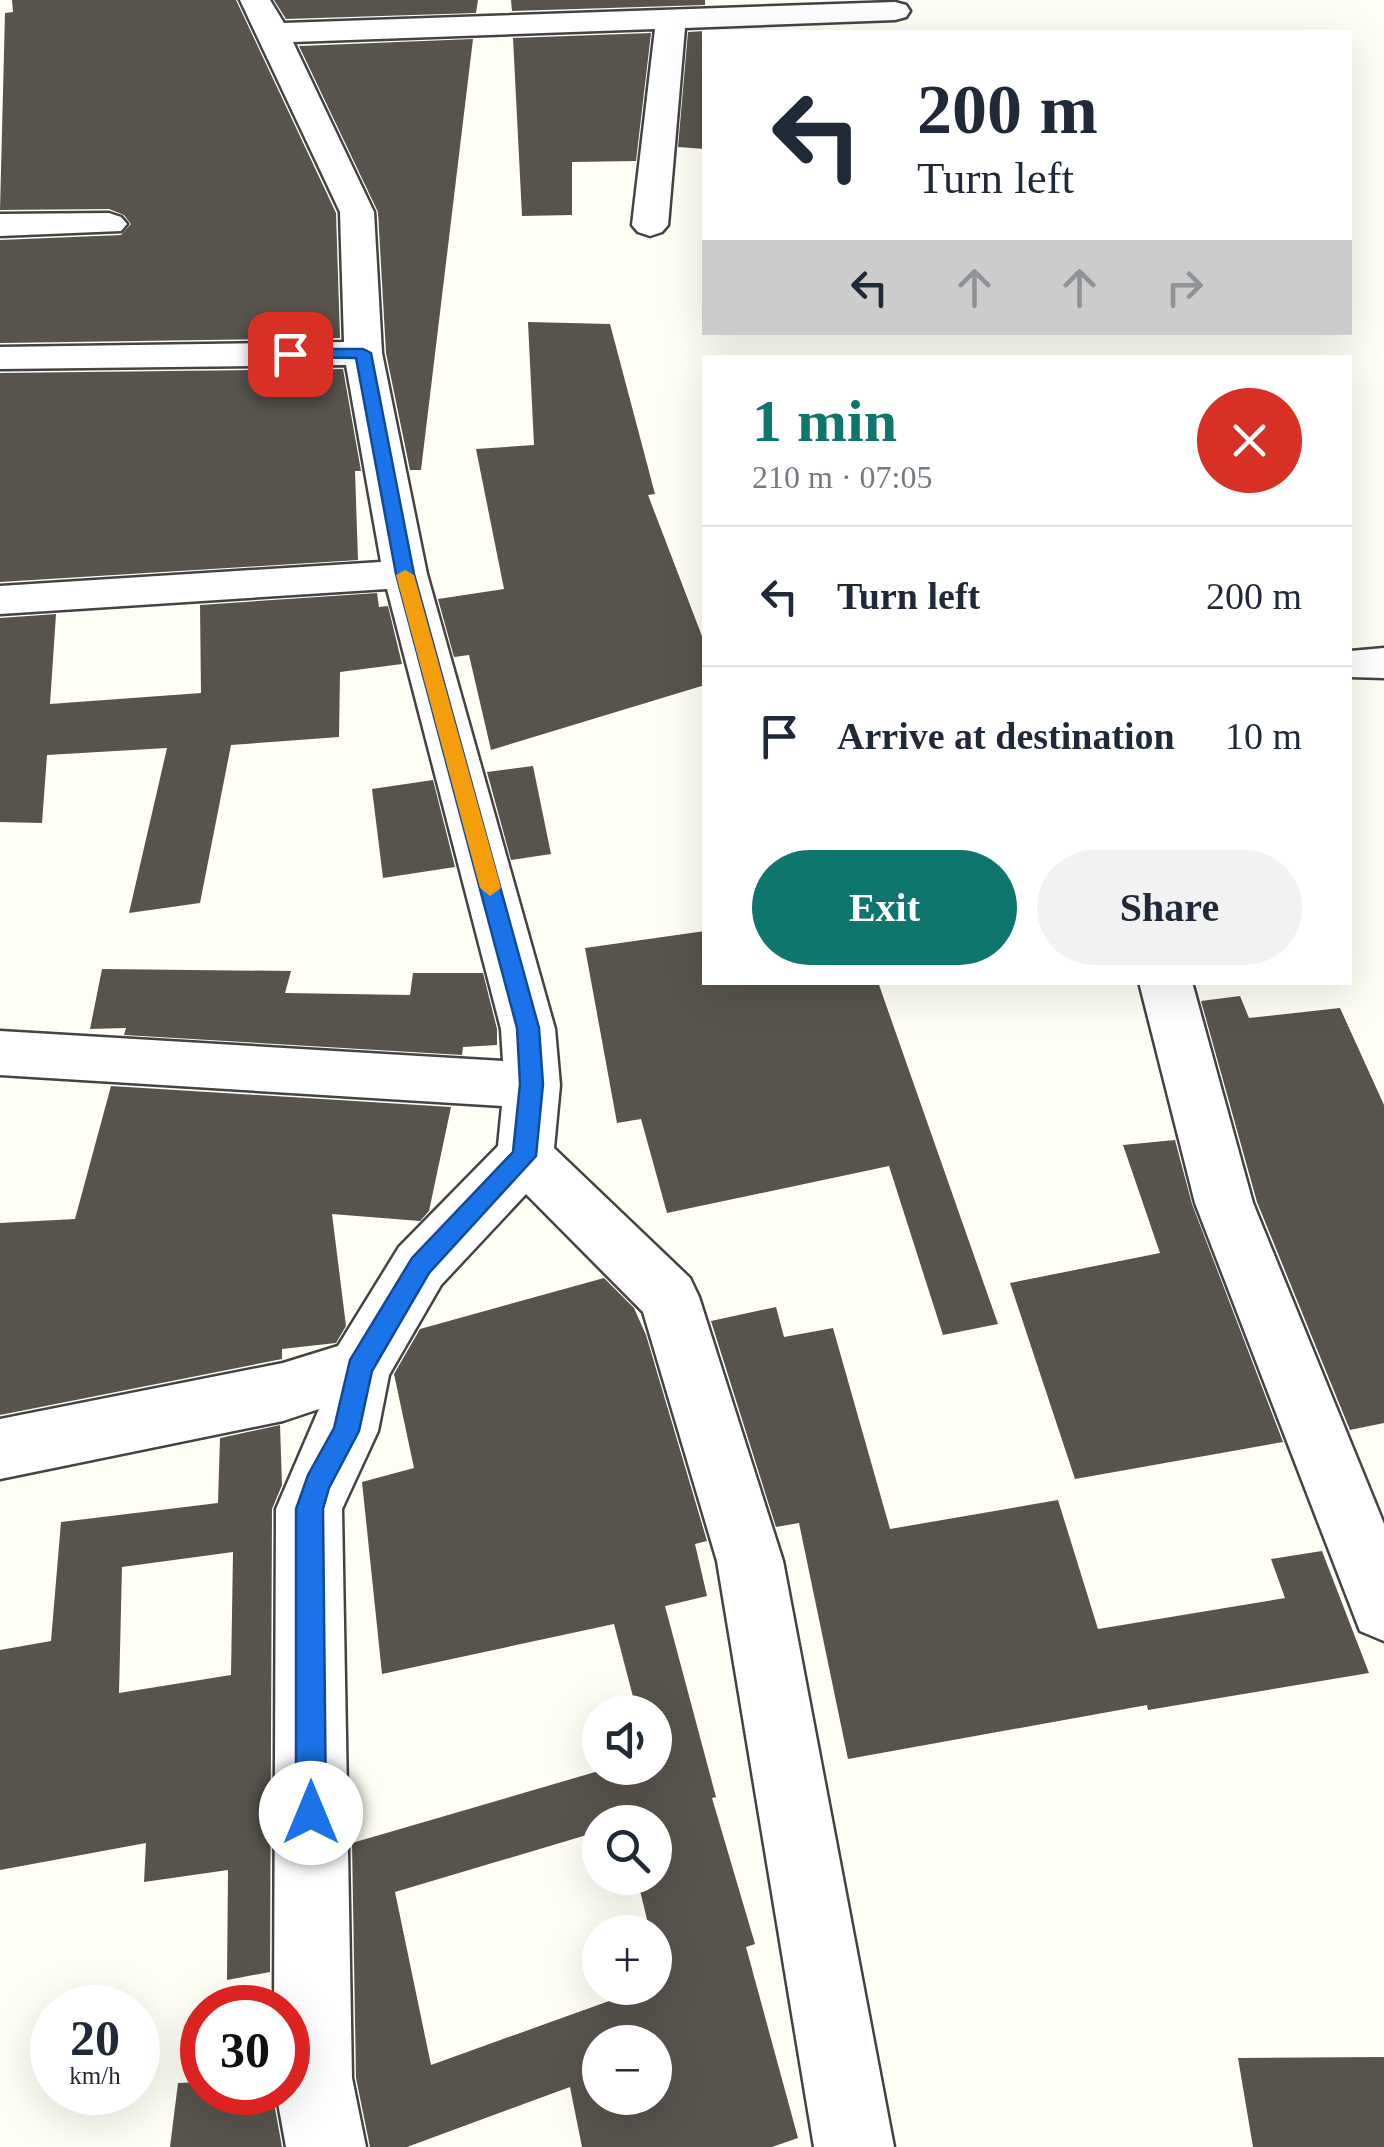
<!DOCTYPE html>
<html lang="en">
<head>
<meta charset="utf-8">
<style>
  :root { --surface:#fff; --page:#f2f2f3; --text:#1f2937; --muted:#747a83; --line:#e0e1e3; --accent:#0f766e }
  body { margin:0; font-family:"Times New Roman",serif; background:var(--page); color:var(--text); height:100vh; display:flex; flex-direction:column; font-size:38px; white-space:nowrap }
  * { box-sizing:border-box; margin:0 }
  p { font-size:32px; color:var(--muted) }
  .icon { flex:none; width:55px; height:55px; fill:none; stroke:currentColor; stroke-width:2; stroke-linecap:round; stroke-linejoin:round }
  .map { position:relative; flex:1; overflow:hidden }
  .details { position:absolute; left:702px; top:355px; width:650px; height:630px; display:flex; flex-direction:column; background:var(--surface); border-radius:0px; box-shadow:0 10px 40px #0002 }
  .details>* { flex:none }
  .guide { position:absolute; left:702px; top:30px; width:650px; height:305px; border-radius:0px; box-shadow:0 10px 40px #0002; background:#fff; color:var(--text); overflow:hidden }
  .fabs { position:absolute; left:582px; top:1695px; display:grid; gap:20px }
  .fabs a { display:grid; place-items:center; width:90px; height:90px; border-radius:50%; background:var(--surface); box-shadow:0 10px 40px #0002; font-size:50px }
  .speed { position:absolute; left:30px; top:1985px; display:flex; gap:20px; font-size:50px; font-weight:700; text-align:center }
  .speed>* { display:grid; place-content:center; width:130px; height:130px; border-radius:50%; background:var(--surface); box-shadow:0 10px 40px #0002; line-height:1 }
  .speed small { font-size:25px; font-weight:400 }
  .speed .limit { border:15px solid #d22; background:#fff; color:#111 }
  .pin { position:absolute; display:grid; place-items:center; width:85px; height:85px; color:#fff; margin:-42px; border-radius:20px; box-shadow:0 5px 15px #0006 }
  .me { position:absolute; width:110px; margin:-55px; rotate:0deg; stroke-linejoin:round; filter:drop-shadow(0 0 8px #0008) }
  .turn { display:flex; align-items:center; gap:35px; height:210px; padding:0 50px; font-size:45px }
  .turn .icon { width:130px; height:130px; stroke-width:2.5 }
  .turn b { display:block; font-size:70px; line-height:85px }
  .lanes { display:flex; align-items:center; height:95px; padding:0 50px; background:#0003; justify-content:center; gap:50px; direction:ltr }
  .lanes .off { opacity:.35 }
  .round { display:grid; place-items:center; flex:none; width:105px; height:105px; border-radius:52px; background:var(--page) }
  .headline { display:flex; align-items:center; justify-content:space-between; height:170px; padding:0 50px }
  h1 { font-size:60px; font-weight:700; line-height:75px; color:var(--accent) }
  .primary-button { display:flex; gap:20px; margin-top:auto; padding:20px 50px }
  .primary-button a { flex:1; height:115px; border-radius:60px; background:var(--accent); color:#fff; font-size:40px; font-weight:700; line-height:115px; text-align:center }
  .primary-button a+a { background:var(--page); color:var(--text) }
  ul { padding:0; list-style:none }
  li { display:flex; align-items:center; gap:30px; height:140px; padding:0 50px; border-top:2px solid var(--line) }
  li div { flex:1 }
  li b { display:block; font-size:38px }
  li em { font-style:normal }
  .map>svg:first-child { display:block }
</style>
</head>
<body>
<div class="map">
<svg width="1384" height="2147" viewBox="0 0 1384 2147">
  <rect width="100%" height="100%" fill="#fefef4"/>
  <path fill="#58534d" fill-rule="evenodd" d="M 12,0 L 236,0 L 336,213 L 340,338 L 0,343 L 0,240 L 121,235 L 131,224 L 124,215 L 109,209 L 0,210 L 5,13 L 13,12 Z
    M 274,0 L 478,0 L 476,13 L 286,19 Z
    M 511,0 L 705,0 L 705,5 L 512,11 Z
    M 705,31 L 705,149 L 678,147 L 688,32 Z
    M 651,33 L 636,161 L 572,162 L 572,215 L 522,216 L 513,38 Z
    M 473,39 L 421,470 L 410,470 L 386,353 L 378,212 L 299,46 Z
    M 528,322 L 610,324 L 655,494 L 648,495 L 705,644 L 705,685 L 491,750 L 469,655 L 454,657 L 438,599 L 504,589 L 476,449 L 534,445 Z
    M 343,369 L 361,471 L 355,471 L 358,560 L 0,582 L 0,373 Z
    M 377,593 L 379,607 L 388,606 L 402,664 L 340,672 L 339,737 L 231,745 L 200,903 L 129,913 L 167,748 L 47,755 L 42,823 L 0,822 L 0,618 L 56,614 L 50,704 L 201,693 L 200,605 Z
    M 533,766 L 551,854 L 511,860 L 487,772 Z
    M 433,780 L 455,867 L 383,878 L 372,789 Z
    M 705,931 L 705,982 L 878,982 L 998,1324 L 943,1335 L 889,1166 L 667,1213 L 641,1119 L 617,1123 L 585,948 Z
    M 102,969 L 291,971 L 285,993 L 410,995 L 413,973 L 483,973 L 497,1029 L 497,1045 L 463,1047 L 462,1055 L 124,1035 L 126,1028 L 90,1029 Z
    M 1240,996 L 1249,1018 L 1340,1008 L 1384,1105 L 1384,1423 L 1350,1430 L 1257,1202 L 1201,1001 Z
    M 111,1086 L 451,1107 L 429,1211 L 420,1221 L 332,1214 L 346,1326 L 336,1343 L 282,1349 L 282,1359 L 0,1415 L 0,1223 L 75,1219 Z
    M 1175,1140 L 1192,1204 L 1283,1442 L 1075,1479 L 1010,1283 L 1160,1253 L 1123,1145 Z
    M 604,1278 L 634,1308 L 646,1335 L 707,1541 L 695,1544 L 707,1596 L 665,1606 L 716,1797 L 712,1798 L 755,1944 L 746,1947 L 798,2138 L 772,2147 L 582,2147 L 570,2087 L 407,2147 L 370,2147 L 356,2078 L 352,1843 L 609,1768 L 655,1768 L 655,1712 L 637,1712 L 614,1624 L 382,1674 L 362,1482 L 414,1468 L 394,1374 L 420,1329 ZM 600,1822 L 655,1822 L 655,1878 L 637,1878 L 650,1932 L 655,1932 L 662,1982 L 431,2065 L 395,1892 L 600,1831 ZM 600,2042 L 655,2042 L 655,2098 L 600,2098 Z
    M 776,1307 L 784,1337 L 833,1328 L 890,1529 L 1058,1500 L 1098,1629 L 1285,1598 L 1271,1559 L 1322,1551 L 1369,1673 L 1148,1710 L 1147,1705 L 848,1759 L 799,1523 L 776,1527 L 711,1321 Z
    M 280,1425 L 282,1485 L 272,1509 L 270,1972 L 227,1980 L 228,1870 L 144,1882 L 146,1843 L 0,1870 L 0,1650 L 51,1641 L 61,1522 L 218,1503 L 220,1438 ZM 233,1552 L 231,1675 L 119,1693 L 122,1567 Z
    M 1384,2057 L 1384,2147 L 1253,2147 L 1238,2058 Z
    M 202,2082 L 202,2092 L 272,2092 L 282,2147 L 170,2147 L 178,2083 Z"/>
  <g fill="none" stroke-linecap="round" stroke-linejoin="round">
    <defs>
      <path id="minor" d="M 240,0 L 270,0 L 284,23 L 895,2 L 906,5 L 910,11 L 906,17 L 895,20 L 685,28 L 668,225 L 662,232 L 650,236 L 638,232 L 632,225 L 655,29 L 293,42 L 374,212 L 382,353 L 427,574 L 555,1029 L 560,1085 L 554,1148 L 690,1278 L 699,1297 L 783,1561 L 894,2147 L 814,2147 L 717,1561 L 643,1312 L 526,1194 L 441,1285 L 389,1375 L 378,1431 L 342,1509 L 352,2078 L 366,2147 L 286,2147 L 276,2092 L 288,2092 L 288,2008 L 274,2008 L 276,1509 L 319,1409 L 283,1421 L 0,1479 L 0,1419 L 283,1363 L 338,1346 L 399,1247 L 498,1146 L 502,1106 L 0,1075 L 0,1031 L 503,1061 L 501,1029 L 387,589 L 0,614 L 0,586 L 381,562 L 346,365 L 0,369 L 0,347 L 344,342 L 340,212 Z
        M 109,213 L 121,217 L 127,224 L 121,231 L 0,236 L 0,214 Z
        M 1384,648 L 1384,678 L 1350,677 L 1350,651 Z
        M 1139,982 L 1192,982 L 1253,1203 L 1384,1524 L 1384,1641 L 1360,1631 L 1195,1203 Z"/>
    </defs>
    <use href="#minor" stroke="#434343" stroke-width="5"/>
    <use href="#minor" fill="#fff" fill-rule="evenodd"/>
  </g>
  <path fill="#1a73e8" stroke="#114b97" stroke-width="2.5" d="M 290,349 L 363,349 L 371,353 L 414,574 L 539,1028 L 543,1084 L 536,1156 L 429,1273 L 372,1371 L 359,1431 L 329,1488 L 323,1509 L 326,1813 L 322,1823 L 311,1828 L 301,1823 L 296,1813 L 296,1509 L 308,1475 L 334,1428 L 350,1360 L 412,1258 L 513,1152 L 520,1084 L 517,1028 L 396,574 L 356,358 L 285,357 L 283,354 Z"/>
  <path fill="#f59e0b" d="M 405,570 L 414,575 L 501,888 L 490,896 L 480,888 L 396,575 Z"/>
</svg>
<div class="fabs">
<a><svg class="icon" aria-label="sound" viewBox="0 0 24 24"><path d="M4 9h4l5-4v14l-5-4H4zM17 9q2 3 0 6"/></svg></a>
<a><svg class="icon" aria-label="search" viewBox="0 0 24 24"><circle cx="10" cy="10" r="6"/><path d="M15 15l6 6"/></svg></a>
<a>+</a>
<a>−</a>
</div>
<div class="speed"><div>20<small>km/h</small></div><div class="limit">30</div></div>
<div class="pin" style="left:290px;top:354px;background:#d93025"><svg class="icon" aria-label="arrive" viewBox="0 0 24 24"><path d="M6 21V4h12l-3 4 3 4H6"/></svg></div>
<svg class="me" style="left:311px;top:1813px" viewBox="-20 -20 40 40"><circle r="19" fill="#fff"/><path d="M0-13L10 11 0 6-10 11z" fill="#1a73e8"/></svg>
<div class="guide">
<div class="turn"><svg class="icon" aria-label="left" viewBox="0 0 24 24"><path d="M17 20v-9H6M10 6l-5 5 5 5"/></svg><div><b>200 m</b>Turn left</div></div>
<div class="lanes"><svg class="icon" aria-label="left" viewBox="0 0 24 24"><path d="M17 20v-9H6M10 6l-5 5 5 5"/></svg><svg class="icon off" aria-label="ahead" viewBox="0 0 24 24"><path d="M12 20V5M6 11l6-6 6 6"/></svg><svg class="icon off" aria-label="ahead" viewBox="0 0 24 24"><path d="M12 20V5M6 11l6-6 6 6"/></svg><svg class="icon off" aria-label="right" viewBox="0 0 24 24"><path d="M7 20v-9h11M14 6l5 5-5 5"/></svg></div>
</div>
<section class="details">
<div class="headline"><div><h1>1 min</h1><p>210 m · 07:05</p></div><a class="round" style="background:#d93025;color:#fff"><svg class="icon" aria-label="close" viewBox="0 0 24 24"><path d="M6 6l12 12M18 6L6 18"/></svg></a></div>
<ul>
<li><svg class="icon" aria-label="left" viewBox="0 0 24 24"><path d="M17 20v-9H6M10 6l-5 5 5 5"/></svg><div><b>Turn left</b></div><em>200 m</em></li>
<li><svg class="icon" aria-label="arrive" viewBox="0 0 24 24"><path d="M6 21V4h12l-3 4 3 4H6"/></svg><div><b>Arrive at destination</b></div><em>10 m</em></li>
</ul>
<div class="primary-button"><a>Exit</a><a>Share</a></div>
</section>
</div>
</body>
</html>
